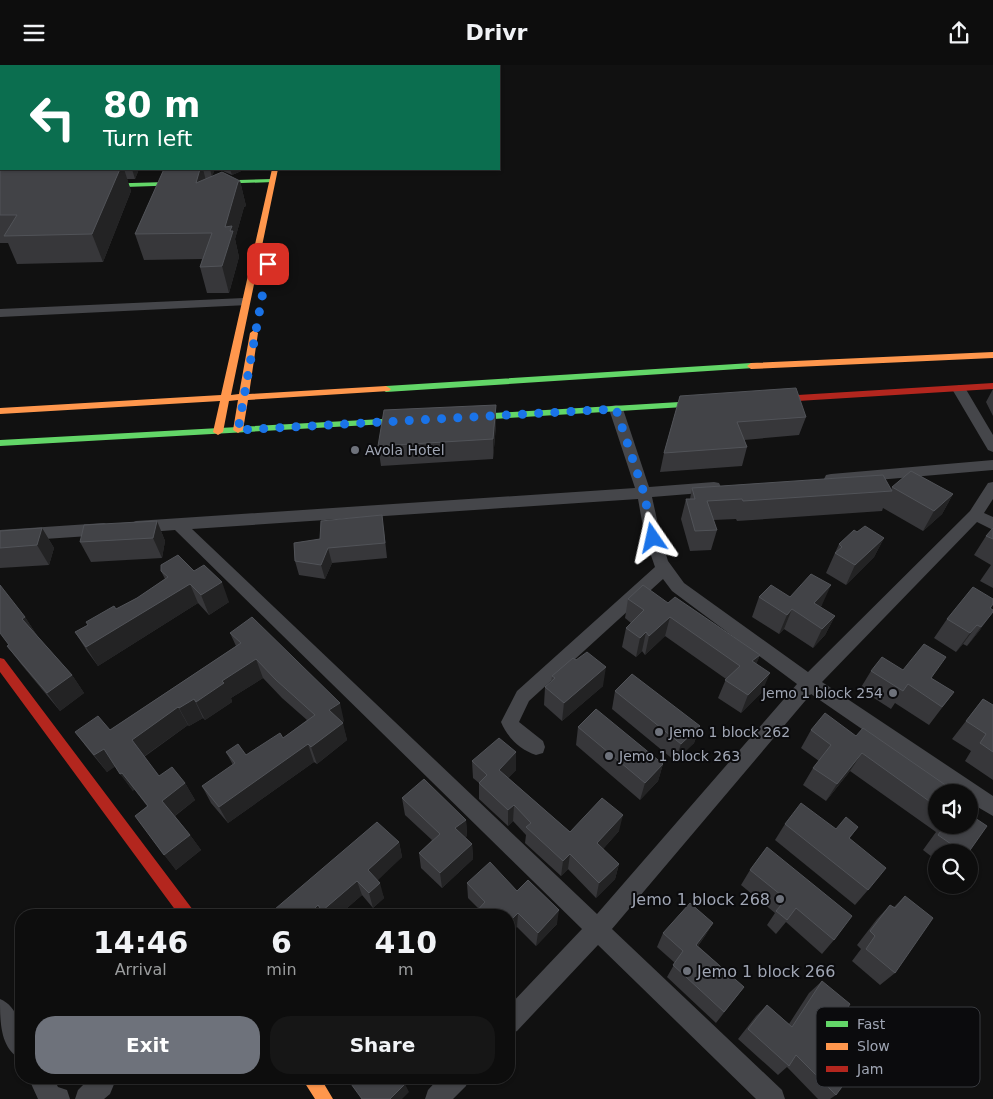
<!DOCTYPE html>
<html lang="en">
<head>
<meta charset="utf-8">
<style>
  :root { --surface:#0d0d0d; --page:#161616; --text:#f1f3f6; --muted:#9a9c9d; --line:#2d2d2e; --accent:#6e727b }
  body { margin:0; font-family:"DejaVu Sans",sans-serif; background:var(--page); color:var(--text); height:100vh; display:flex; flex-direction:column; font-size:19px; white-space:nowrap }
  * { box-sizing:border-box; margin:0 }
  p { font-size:16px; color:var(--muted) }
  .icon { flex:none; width:28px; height:28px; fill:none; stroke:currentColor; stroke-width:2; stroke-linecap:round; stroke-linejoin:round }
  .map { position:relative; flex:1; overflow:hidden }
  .panel { position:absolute; left:15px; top:844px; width:500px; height:175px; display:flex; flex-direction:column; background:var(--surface); border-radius:20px; box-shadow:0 1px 4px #0004,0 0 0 1px var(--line) }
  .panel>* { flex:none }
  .banner { position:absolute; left:0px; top:0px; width:500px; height:105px; box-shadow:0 1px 4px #0004,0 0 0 1px var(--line); background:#0b6e4f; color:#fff; overflow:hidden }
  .tools { position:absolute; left:928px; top:719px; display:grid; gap:10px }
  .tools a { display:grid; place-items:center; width:50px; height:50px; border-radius:50%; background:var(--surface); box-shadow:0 1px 4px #0004,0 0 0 1px var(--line); font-size:25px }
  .pin { position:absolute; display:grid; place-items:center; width:42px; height:42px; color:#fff; margin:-21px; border-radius:10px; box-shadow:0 2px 8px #0006 }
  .me { position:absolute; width:55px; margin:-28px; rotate:349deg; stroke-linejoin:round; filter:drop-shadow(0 0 4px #0008) }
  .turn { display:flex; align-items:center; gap:18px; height:105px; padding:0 20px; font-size:22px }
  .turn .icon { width:65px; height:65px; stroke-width:2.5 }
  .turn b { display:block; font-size:35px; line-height:42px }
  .eta { display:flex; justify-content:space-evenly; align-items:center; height:85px; text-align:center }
  .eta b { font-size:30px; font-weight:700; line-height:35px }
  .cta { display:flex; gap:10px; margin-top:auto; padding:10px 20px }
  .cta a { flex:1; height:58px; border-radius:20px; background:var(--accent); color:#fff; font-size:20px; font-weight:700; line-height:58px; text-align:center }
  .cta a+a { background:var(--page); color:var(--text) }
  header { display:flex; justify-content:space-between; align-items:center; height:65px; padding:0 20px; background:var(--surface); font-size:22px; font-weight:700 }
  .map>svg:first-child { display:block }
</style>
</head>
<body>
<header><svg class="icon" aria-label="menu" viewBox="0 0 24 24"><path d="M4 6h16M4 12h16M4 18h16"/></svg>Drivr<svg class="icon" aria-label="share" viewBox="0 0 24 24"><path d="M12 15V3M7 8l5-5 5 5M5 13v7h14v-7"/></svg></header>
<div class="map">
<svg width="993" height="1034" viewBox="0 0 993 1034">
  <rect width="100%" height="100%" fill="#111"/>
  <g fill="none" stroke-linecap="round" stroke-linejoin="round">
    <path fill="#45464a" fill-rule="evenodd" d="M 133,0 L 142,0 L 143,1 L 134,1 Z
      M 294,0 L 302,0 L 302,1 L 294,1 Z
      M 0,14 L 1,14 L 1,20 L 0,20 Z
      M 244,233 L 248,234 L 250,237 L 248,240 L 0,252 L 0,244 Z
      M 959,320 L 964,321 L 993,370 L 993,387 L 988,385 L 952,324 Z
      M 616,340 L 621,341 L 623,344 L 649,422 L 714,417 L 719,418 L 721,422 L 719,426 L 714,427 L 652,432 L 661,473 L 668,496 L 684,518 L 808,607 L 970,446 L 988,418 L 993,417 L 993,434 L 984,448 L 993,452 L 993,465 L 977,457 L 822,617 L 993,731 L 993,751 L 969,737 L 969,728 L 955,728 L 811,629 L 612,864 L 782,1025 L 785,1034 L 756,1034 L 598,880 L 517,966 L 509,970 L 509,941 L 582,864 L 175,465 L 136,468 L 131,466 L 128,462 L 131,458 L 136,456 L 635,423 L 609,344 L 611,341 ZM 638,434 L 645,473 L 655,502 L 517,626 L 501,657 C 507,672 520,685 536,690 L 543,688 L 545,682 L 543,676 L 519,657 L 529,636 L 663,514 L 672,526 L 797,619 L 597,849 L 192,464 Z
      M 993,395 L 993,405 L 831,419 L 826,418 L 824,414 L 826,410 L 831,409 Z
      M 104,458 L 109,460 L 112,464 L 109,468 L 104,470 L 0,477 L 0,465 Z
      M 0,934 C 23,944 22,973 21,994 C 0,984 0,956 0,934 Z
      M 28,1012 L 53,1012 L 58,1022 L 67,1025 L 70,1034 L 38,1034 Z
      M 91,1012 L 117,1012 L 110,1029 L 104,1034 L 75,1034 L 78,1025 Z
      M 440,1012 L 469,1012 L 466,1021 L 453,1034 L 425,1034 L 428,1025 Z"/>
    <path fill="#63d668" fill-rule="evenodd" d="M 272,114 L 275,116 L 274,117 L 96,123 L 93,121 L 96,119 Z
      M 751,298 L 755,301 L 754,303 L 386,327 L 381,324 L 386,321 Z
      M 713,335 L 718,338 L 716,340 L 460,356 L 455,353 L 460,350 Z
      M 419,352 L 422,353 L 422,357 L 0,381 L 0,375 Z"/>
    <path fill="#ff974d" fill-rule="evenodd" d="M 272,104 L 278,104 L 231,330 L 239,329 L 250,268 L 254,265 L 258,268 L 249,329 L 386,321 L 391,324 L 389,326 L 248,335 L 243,365 L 238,368 L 233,365 L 238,335 L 229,336 L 223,367 L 218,370 L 213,367 L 220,336 L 0,349 L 0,343 L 221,330 Z
      M 993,287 L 993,293 L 751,304 L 747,301 L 751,298 Z
      M 301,1012 L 320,1012 L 333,1034 L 315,1034 Z"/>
    <path fill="#b3261e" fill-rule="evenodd" d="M 993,318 L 993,324 L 765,338 L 760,335 L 765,332 Z
      M 0,593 L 4,594 L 193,845 L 195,850 L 179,850 L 0,607 Z"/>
  </g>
  <path fill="#37373a" d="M 0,39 L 1,39 L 1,104 L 139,104 L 135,114 L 127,114 L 131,126 L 103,197 L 17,199 L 8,178 L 0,178 Z
    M 164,104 L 215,104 L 212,111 L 240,116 L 246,141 L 244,142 L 235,174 L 239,192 L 229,228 L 207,228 L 200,202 L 202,194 L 144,195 L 135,169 Z
    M 218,104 L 246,104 L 232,110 Z
    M 993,324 L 993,351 L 986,337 Z
    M 680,331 L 806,352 L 799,370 L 744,375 L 747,382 L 742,401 L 660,407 L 664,388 Z
    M 496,360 L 493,394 L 381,401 L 378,381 Z
    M 892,422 L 953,429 L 942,449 L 923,466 L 883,443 L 882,446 L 737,456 L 736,454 L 713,455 L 717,465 L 711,485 L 690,486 L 681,454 L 686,434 L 690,434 L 692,423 L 891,425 Z
    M 157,456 L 165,476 L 162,493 L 91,497 L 80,477 Z
    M 42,463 L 54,483 L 49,500 L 0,503 L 0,466 Z
    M 993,463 L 993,523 L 980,516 L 991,500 L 974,490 L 986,471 Z
    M 384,465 L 387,493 L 332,498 L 325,514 L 299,510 L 295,496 L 294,478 Z
    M 857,467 L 884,473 L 874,492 L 846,520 L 826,508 L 839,479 Z
    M 161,506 L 194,506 L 229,537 L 209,550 L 198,538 L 98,601 L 87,586 L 75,567 L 137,533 L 165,514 Z
    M 759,532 L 790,532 L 822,540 L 820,542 L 835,551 L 825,570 L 813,583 L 784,564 L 779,569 L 752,552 Z
    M 628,534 L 668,538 L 760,590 L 756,599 L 762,627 L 741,648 L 718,633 L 726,614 L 665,571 L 645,590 L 642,586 L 636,592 L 622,582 L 626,563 L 631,558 L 625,553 Z
    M 993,540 L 991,543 L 980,565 L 967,581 L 963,579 L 956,587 L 934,573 L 947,554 Z
    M 25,552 L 38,572 L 72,610 L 84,628 L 60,646 L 21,599 L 7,581 L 9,580 Z
    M 230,568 L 344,656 L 342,657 L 347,675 L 317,699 L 314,697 L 228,758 L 211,738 L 202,721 L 233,700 L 226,687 L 246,690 L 283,673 L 307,655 L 282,633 L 263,613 L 231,633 L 232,637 L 205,655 L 203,653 L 189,661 L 188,660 L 144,692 L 159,711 L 185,718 L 195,735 L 175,751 L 190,770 L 201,785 L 176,805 L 135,751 L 147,741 L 134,724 L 133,726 L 115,701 L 107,707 L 88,684 L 75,667 L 110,665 L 236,581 Z
    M 576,595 L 603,621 L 562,656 L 544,640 L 545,622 L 551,617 L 552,611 Z
    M 903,605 L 931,613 L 954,627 L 929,660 L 895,638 L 891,644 L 860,624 L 871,606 Z
    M 615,626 L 700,661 L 694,678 L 675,696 L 612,644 Z
    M 983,634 L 993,640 L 993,715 L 965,696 L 971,686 L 952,674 Z
    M 578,662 L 663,699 L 658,716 L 640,735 L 576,680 Z
    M 811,665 L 856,671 L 936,728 L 936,760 L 969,760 L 968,788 L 936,788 L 936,795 L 923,785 L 936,767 L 850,706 L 826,736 L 803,720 L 813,703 L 819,696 L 801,683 Z
    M 472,696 L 516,705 L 508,713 L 570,767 L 619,766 L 603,784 L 619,799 L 615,814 L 596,833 L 568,804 L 561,811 L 525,778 L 526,770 L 513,756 L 508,761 L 479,734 L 479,718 L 473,713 Z
    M 402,733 L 466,755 L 467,771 L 465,772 L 472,779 L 473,794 L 442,823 L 421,803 L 419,788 L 432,775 L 405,750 Z
    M 785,759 L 836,764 L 858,762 L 849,774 L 868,825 L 855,840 L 775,775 Z
    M 399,777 L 402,792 L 377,815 L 384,833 L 373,843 L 362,830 L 339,850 L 268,850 Z
    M 767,782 L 834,875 L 822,889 L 786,857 L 776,869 L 767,860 L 775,848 L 741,820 L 750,805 Z
    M 467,818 L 517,826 L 557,859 L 536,881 L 517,862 L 479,844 L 468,833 Z
    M 905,831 L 895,908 L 880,920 L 852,896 L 861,884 L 857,880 L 877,854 L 890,840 L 894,842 Z
    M 713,858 L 705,871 L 698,881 L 744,922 L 716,958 L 667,912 L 675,898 L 657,882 L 663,868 Z
    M 822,916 L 826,977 L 836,1030 L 830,1034 L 818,1034 L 787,1002 L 778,1010 L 738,974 L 756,951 L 767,940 L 789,959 L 809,928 Z"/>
  <path fill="#232324" d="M 208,0 L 222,0 L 222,1 L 207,1 Z
    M 120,104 L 124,104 L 131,126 L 103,197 L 92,169 Z
    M 132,104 L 139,104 L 135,114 Z
    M 200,104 L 203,104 L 208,124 L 196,118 Z
    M 210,104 L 215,104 L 212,112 Z
    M 230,104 L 246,104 L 232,110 Z
    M 240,116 L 246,141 L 244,142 L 235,174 L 239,192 L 229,228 L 222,201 L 225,162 L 238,117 Z
    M 496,340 L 496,360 L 493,394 L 493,374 Z
    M 953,429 L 942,449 L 923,466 L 934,446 Z
    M 157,456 L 165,476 L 162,493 L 153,473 Z
    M 42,463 L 54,483 L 49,500 L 37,480 Z
    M 884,473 L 874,492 L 846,520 L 855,500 Z
    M 328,483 L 332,498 L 325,514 L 321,500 Z
    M 222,517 L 229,537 L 209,550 L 201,530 Z
    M 190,519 L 198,538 L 98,601 L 86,582 Z
    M 831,520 L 822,540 L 808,555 L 814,538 Z
    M 792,544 L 784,564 L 779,569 L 787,550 Z
    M 993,547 L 980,565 L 967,581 L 981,562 Z
    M 835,551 L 825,570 L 813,583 L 822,564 Z
    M 25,552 L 38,572 L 22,554 Z
    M 670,552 L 665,571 L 645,590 L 649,571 Z
    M 977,560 L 963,579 L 956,587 L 970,568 Z
    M 646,567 L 642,586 L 636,592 L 640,573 Z
    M 760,590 L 752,609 L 752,596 Z
    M 256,594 L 263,613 L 231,633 L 232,637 L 205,655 L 196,637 L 222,616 Z
    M 606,602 L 603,621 L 562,656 L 564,638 Z
    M 770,608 L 762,627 L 741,648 L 748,630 Z
    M 72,610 L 84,628 L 60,646 L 47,628 Z
    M 194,634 L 203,653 L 189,661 L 179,643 Z
    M 340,638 L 344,656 L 334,663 L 329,645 Z
    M 178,642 L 188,660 L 143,692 L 132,675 Z
    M 343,658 L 347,675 L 317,699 L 311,682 Z
    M 700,661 L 694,678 L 675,696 L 681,679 Z
    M 308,679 L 314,697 L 228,758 L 219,742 Z
    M 104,684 L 116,701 L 107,707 L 94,690 Z
    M 516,687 L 516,705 L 499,722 L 499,705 Z
    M 862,688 L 850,706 L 826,736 L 837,719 Z
    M 663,699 L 658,716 L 640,735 L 645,718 Z
    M 122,708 L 134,724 L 133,726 L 120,709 Z
    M 185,718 L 195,735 L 173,752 L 162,736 Z
    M 514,740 L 513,756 L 508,761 L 508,745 Z
    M 623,750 L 619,766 L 594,794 L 597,778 Z
    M 466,755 L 467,771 L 457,779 L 455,763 Z
    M 190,770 L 201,785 L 176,805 L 164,790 Z
    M 399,777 L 402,792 L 373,820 L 368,805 Z
    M 472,779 L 473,794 L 442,823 L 440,808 Z
    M 570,789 L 568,804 L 561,811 L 563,796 Z
    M 619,799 L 615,814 L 596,833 L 599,818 Z
    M 357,816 L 362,830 L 339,850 L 324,850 L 322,846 Z
    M 380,818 L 384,833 L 373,843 L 369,828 Z
    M 318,840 L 322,850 L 308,850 Z
    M 559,845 L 557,859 L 536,881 L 538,868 Z
    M 518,848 L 517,862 L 509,870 L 509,857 Z
    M 713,858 L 705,871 L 689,893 L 696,880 Z
    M 405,1019 L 409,1027 L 402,1034 L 390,1034 Z"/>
  <path fill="#424347" stroke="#515358" d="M 191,0 L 208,0 L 207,1 L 191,1 Z
    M 239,0 L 274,0 L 273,1 L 238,1 Z
    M 0,39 L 1,39 L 1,92 L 0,92 Z
    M 0,103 L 1,103 L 1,104 L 120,104 L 92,169 L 4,171 L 17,150 L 0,150 Z
    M 164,104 L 200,104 L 196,118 L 222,107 L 240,116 L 238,117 L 225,162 L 232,161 L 230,166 L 233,166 L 222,201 L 200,202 L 212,168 L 135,169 Z
    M 796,323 L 806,352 L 737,357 L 747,382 L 664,388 L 680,331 Z
    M 496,340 L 493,374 L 378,381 L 384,345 Z
    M 911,406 L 953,429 L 934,446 L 892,422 Z
    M 883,410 L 892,426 L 743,436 L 742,434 L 707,436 L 717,465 L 695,466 L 686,434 L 695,434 L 692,423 Z
    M 382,450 L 385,478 L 328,483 L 321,500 L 295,496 L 294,478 L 320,474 L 321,456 Z
    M 157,456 L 153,473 L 80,477 L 84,460 Z
    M 865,461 L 884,473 L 855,500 L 835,488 L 842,482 L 839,479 L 854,465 L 857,467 Z
    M 42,463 L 37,480 L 0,483 L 0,466 Z
    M 993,463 L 993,474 L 986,471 Z
    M 178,490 L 194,506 L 204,500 L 222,517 L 201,530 L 190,519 L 86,582 L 75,567 L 88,560 L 86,557 L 114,541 L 116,544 L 137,533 L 168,512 L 161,506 L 161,500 Z
    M 811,509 L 831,520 L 814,538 L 835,551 L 822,564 L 792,544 L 787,550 L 759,532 L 771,520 L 790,532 Z
    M 0,520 L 25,552 L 22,554 L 72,610 L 47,628 L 7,581 L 9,580 L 0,568 Z
    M 643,520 L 668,538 L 675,532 L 760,590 L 752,596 L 770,608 L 748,630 L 725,615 L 740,601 L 670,552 L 649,571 L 646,567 L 640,573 L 626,563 L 644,545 L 628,534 Z
    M 973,522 L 993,534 L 993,539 L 990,543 L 993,545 L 993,547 L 981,562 L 977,560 L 970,568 L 947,554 Z
    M 252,552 L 340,638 L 329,645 L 343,658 L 311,682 L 308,679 L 219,742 L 202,721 L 235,698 L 226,687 L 238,679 L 246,690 L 280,668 L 283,673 L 315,650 L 276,615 L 256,594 L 222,616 L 224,618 L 196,637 L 194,634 L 179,643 L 178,642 L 132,675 L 159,711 L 172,702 L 185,718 L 162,736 L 190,770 L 164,790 L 135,751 L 148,741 L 122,708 L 120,709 L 104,684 L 94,690 L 75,667 L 98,651 L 110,665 L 241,578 L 230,568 Z
    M 924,579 L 946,592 L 931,613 L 954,627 L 942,642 L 908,619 L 903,626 L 871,606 L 882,592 L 903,605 Z
    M 587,587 L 606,602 L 564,638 L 545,622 L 555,613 L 552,611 L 573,593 L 576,595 Z
    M 632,609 L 700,661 L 681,679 L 615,626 Z
    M 983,634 L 993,640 L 993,687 L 980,678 L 986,669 L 966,656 Z
    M 596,644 L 663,699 L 645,718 L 578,662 Z
    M 825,648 L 856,671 L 863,663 L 957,728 L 936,728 L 936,741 L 862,688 L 837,719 L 813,703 L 831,680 L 811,665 Z
    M 499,673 L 516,687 L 499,705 L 570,767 L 602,733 L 623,750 L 597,778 L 619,799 L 599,818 L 570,789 L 563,796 L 526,762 L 531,758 L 514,740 L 508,745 L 479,718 L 487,710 L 472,696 Z
    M 424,714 L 466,755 L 455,763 L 472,779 L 440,808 L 419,788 L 440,769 L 402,733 Z
    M 801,738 L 836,764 L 846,752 L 858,762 L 849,773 L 886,803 L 868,825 L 785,759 Z
    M 969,749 L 987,761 L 968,788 L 964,788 L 938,770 L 945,760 L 969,760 Z
    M 377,757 L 399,777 L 368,805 L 380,818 L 369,828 L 357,816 L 322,846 L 318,840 L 308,850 L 268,850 Z
    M 767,782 L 852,851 L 834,875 L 796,843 L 787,855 L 776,846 L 786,834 L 750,805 Z
    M 490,797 L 517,826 L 528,815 L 559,845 L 538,868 L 518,848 L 509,857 L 509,850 L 473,850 L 485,837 L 467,818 Z
    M 905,831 L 933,853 L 895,908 L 866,884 L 875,871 L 870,866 L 890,840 L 895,843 Z
    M 690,838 L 713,858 L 696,880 L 744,922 L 724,947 L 673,900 L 683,886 L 663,868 Z
    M 822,916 L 850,939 L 826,977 L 855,1004 L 836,1030 L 796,990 L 789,1001 L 748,964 L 767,940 L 792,962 Z
    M 346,1012 L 400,1012 L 405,1019 L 390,1034 L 362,1034 Z"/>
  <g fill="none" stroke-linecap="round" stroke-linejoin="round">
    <path stroke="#1a73e8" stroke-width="9" stroke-dasharray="0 16.2" d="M 268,199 L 238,365 L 616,344 L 644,428 L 653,473"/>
  </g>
  <g fill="#6e727b" stroke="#0b0b0d" stroke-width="2">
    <circle cx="355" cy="385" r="5"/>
    <circle cx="893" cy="628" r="5"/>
    <circle cx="659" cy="667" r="5"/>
    <circle cx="609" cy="691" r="5"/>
    <circle cx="780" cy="834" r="5"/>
    <circle cx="687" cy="906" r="5"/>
  </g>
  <g text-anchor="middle" stroke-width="4" stroke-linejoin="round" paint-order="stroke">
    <g font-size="14" fill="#a0a6b4" stroke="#0b0b0d" text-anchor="start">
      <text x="365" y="390">Avola Hotel</text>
      <text x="883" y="633" text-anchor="end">Jemo 1 block 254</text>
      <text x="669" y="672">Jemo 1 block 262</text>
      <text x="619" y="696">Jemo 1 block 263</text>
    </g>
    <g font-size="16" fill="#a0a6b4" stroke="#0b0b0d" text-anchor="end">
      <text x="770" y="840">Jemo 1 block 268</text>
      <text x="697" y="912" text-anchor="start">Jemo 1 block 266</text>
    </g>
  </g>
  <rect x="816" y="942" width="164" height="80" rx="8" fill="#0b0b0d" stroke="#383a3f" stroke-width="1"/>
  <rect x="826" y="956" width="22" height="6" fill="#63d668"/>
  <rect x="826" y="978" width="22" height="7" fill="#ff974d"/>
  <rect x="826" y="1001" width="22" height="6" fill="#b3261e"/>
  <g font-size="14" fill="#a0a6b4">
    <text x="857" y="964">Fast</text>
    <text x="857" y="986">Slow</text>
    <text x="857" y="1009">Jam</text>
  </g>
</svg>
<div class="tools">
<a><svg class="icon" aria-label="sound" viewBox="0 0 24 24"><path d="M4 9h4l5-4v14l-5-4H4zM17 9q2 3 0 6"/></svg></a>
<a><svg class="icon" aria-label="search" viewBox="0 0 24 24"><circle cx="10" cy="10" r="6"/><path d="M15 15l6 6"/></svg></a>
</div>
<div class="pin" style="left:268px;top:199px;background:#d93025"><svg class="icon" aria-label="arrive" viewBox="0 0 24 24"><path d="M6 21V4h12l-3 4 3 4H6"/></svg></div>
<svg class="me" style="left:653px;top:473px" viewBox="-20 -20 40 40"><path d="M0-17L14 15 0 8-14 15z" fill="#1a73e8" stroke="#fff" stroke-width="4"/></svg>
<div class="banner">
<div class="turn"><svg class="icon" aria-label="left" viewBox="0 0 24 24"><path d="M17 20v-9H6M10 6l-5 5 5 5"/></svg><div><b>80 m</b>Turn left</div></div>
</div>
<section class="panel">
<div class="eta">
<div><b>14:46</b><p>Arrival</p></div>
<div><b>6</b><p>min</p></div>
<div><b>410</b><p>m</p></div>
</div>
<div class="cta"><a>Exit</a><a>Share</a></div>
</section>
</div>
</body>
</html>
